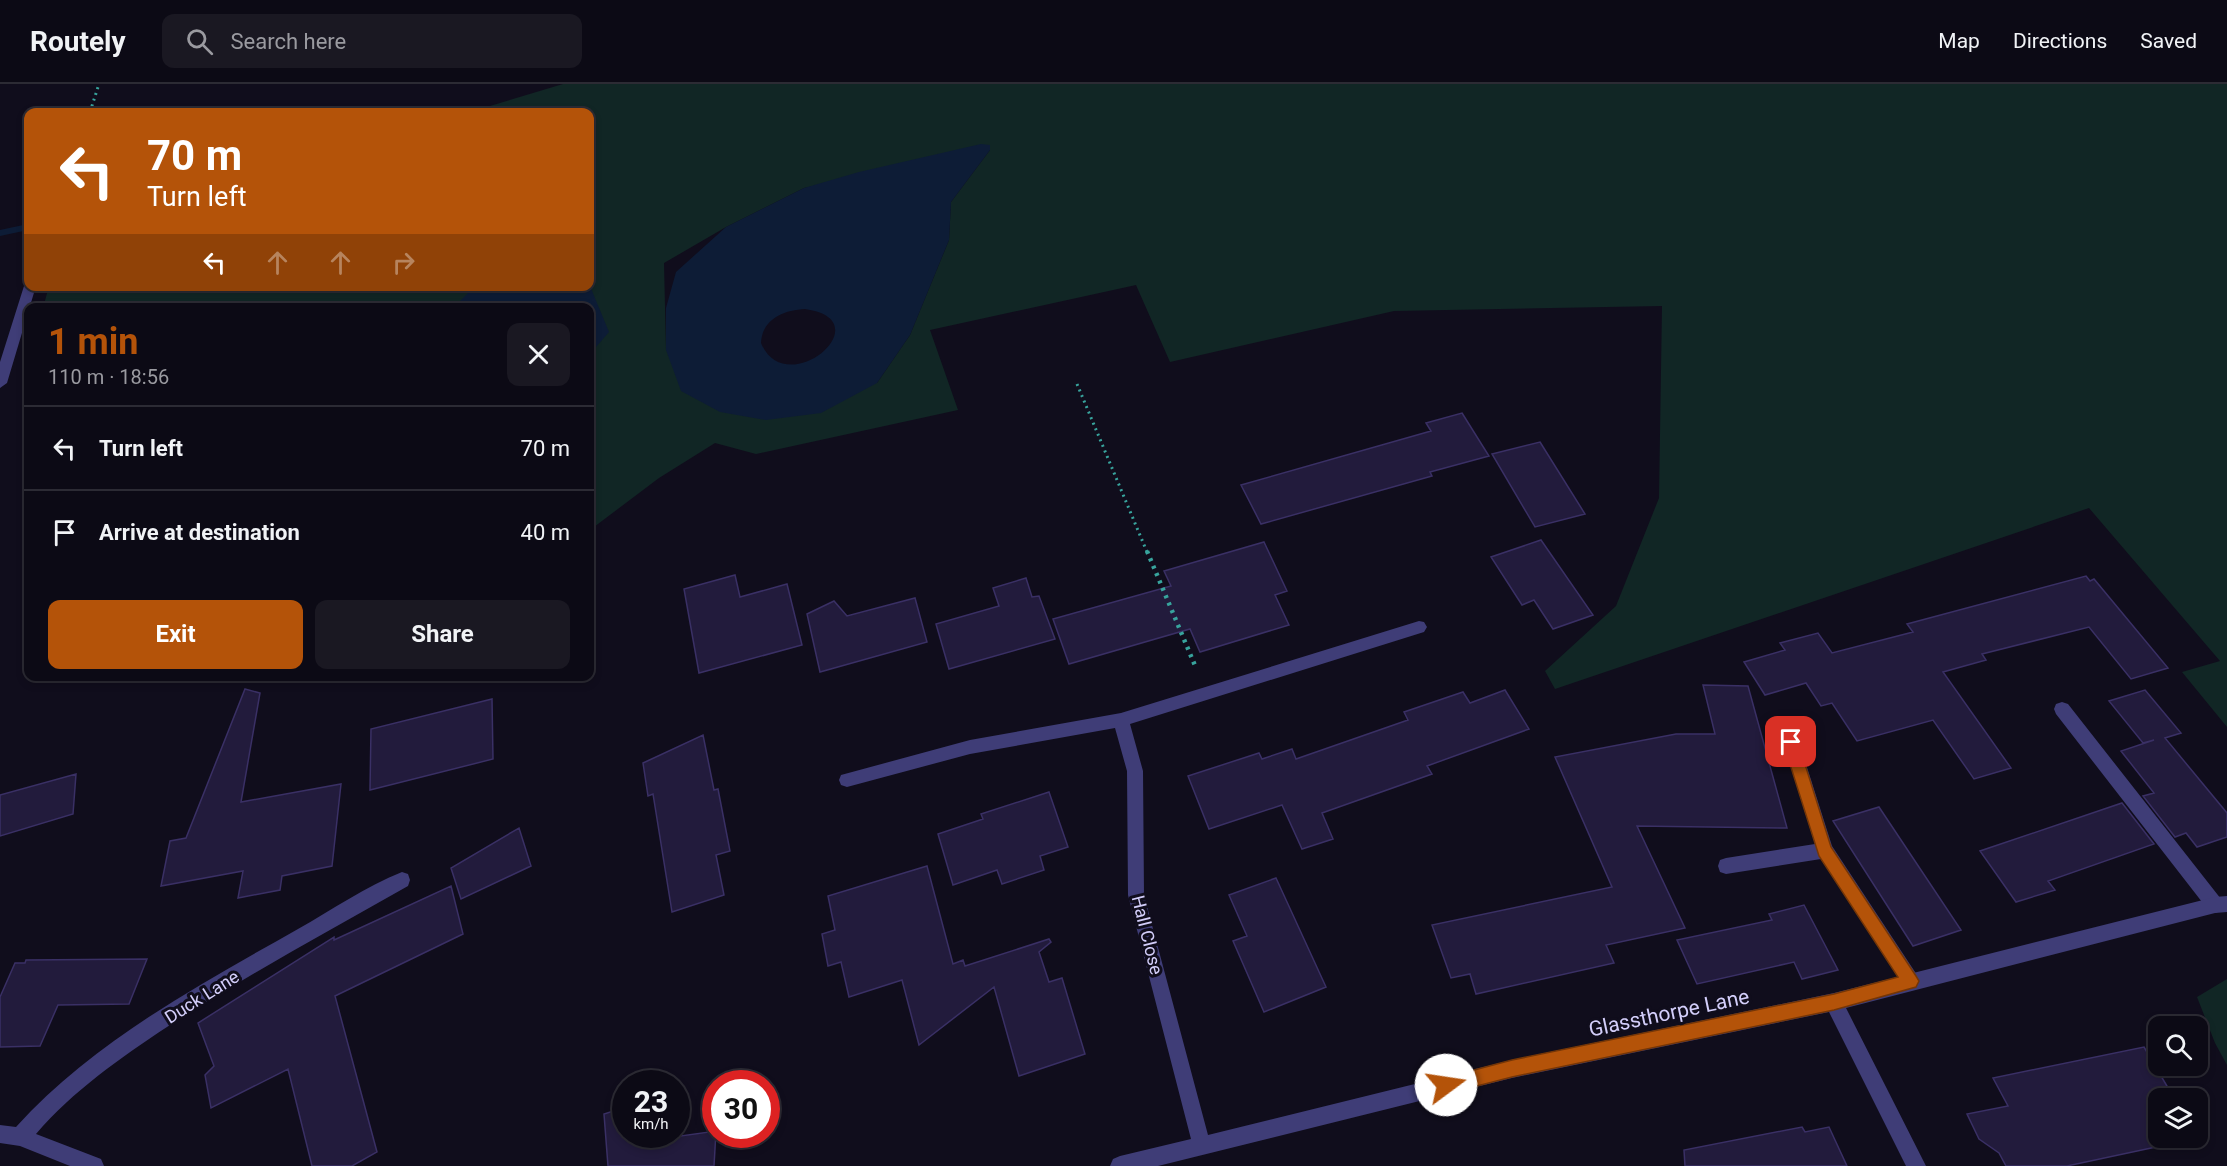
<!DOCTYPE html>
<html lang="en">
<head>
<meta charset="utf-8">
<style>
  :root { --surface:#0c0a15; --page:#1a1822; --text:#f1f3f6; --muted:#9a9aa0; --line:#2c2b34; --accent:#b45309 }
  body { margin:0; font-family:Roboto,sans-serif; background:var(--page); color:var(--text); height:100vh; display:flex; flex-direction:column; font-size:22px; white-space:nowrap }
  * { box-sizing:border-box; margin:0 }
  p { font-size:20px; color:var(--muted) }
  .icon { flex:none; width:33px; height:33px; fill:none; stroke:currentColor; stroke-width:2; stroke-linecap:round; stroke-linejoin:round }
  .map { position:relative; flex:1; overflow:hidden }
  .side { position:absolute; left:24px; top:219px; width:570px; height:378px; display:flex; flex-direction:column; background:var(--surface); border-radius:12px; box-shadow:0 3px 9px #0003,0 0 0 2px var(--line) }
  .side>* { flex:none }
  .hud { position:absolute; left:24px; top:24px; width:570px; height:183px; border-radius:12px; box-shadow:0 3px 9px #0003,0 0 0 2px var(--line); background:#b45309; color:#fff; overflow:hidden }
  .tools { position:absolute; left:2148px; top:932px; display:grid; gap:12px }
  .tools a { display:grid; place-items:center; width:60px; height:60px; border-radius:12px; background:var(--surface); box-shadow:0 3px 9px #0003,0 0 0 2px var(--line); font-size:30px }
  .speed { position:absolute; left:612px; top:986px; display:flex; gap:12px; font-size:30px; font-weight:700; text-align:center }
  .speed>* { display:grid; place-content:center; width:78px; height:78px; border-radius:50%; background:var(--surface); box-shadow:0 3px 9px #0003,0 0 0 2px var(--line); line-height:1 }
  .speed small { font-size:15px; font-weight:400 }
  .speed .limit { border:9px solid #d22; background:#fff; color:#111 }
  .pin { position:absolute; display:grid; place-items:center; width:51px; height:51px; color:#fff; margin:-26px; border-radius:12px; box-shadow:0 3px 9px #0006 }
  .me { position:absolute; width:66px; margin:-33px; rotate:76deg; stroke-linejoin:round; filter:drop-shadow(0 0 4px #0008) }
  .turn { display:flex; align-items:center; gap:21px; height:126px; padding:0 24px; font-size:27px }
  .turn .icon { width:78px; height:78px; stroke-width:2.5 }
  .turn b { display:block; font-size:42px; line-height:51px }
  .lanes { display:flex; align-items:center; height:57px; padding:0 24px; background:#0003; justify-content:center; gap:30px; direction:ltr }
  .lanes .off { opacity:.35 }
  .round { display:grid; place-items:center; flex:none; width:63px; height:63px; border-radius:12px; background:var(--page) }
  .overview { display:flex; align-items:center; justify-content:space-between; height:102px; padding:0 24px }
  h1 { font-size:36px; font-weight:700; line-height:45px; color:var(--accent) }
  .action { display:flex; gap:12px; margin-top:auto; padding:12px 24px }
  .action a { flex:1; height:69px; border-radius:12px; background:var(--accent); color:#fff; font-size:24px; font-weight:700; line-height:69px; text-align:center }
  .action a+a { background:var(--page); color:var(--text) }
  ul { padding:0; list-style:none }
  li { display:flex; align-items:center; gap:18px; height:84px; padding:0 24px; border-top:2px solid var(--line) }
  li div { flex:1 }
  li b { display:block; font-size:22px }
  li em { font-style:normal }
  header { display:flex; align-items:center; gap:36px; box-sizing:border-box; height:84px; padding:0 30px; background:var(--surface); border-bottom:2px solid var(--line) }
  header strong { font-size:28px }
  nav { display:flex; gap:33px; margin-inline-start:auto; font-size:21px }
  .search { width:420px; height:54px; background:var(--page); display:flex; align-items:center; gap:15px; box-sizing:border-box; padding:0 21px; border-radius:12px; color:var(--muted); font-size:22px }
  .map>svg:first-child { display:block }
</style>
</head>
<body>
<header>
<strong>Routely</strong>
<div class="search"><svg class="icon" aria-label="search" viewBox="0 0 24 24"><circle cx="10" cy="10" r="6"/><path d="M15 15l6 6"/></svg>Search here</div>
<nav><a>Map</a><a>Directions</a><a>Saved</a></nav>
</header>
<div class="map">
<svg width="2227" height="1082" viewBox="0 0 2227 1082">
  <rect width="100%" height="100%" fill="#100d1c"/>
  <path fill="#112625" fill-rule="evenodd" d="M 563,0 L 2227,0 L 2227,643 L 2182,588 L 2220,577 L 2089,424 L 1555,605 L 1545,587 L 1616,522 L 1659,414 L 1662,222 L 1394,227 L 1170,278 L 1136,201 L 930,246 L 958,326 L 756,370 L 715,359 L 659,394 L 590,446 L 590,224 L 43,224 L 49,202 L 590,202 L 590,28 L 380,28 L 490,22 ZM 990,66 L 951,118 L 949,156 L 910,251 L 877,299 L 666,266 L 664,179 L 726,143 L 804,104 Z
    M 2227,895 L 2227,981 L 2215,959 L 2197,913 Z"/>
  <path fill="#0d1c36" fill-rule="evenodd" d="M 981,60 L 990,61 L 990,66 L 951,118 L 949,156 L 910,251 L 877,299 L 821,329 L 766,336 L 720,328 L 681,307 L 666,266 L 666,224 L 676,188 L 726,143 L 804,104 L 859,88 ZM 805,225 C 884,236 786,319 761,259 C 762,235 784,226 805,225 Z
    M 590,202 L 609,248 L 590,270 L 590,224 L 454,223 L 474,203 Z"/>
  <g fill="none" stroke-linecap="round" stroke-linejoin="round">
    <path fill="#0d1c36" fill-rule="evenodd" d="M 28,140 L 28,146 L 0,152 L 0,146 Z"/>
  </g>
  <path fill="#221b3c" stroke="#3a3065" stroke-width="1.5" d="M 1462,329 L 1489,372 L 1430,388 L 1432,392 L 1261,440 L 1241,401 L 1431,347 L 1426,339 Z
    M 1540,358 L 1585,430 L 1535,443 L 1492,370 Z
    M 1541,456 L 1593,531 L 1553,545 L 1534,516 L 1522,521 L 1491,473 Z
    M 1264,458 L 1287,507 L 1275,511 L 1289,541 L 1200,568 L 1190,545 L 1069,580 L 1053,535 L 1171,502 L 1164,487 Z
    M 735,491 L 740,513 L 787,500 L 802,561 L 699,589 L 684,505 Z
    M 2086,492 L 2090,497 L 2094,495 L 2168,584 L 2131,595 L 2089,543 L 1982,570 L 1986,576 L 1943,588 L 2011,684 L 1974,695 L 1933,636 L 1857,657 L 1832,619 L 1821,622 L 1806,599 L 1765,611 L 1744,578 L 1785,566 L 1780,559 L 1818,549 L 1832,569 L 1913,548 L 1907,540 Z
    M 1026,494 L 1032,513 L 1039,512 L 1055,555 L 949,585 L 936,540 L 999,522 L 993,504 Z
    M 915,514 L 927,558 L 820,588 L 807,530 L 834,517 L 847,532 Z
    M 1703,601 L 1748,602 L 1787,744 L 1637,742 L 1685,844 L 1606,861 L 1614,879 L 1476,910 L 1470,890 L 1451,894 L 1432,841 L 1612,803 L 1555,673 L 1676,650 L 1715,650 Z
    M 245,605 L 260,609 L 241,718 L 341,700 L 332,782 L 282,792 L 280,806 L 238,814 L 243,787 L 161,802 L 170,757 L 186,754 Z
    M 1505,606 L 1529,645 L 1427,682 L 1432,690 L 1322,729 L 1333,755 L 1302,765 L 1282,721 L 1209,745 L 1188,692 L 1259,669 L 1262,675 L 1292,665 L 1296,675 L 1408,636 L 1404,628 L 1463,608 L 1470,619 Z
    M 2145,606 L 2181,649 L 2165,654 L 2227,729 L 2227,753 L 2197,763 L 2186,749 L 2175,753 L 2143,712 L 2154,709 L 2121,667 L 2154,656 L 2143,659 L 2109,617 Z
    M 492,615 L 493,675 L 370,706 L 371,645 Z
    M 703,651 L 714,706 L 718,705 L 730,767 L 716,771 L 724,811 L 672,828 L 653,710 L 648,712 L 643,679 Z
    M 76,690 L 73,730 L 0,752 L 0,711 Z
    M 1049,708 L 1068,763 L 1040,772 L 1044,786 L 1002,800 L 997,786 L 953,801 L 938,750 L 983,735 L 981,730 Z
    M 2122,719 L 2154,760 L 2048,797 L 2055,806 L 2016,818 L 1980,767 Z
    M 1879,723 L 1961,846 L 1913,862 L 1833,737 Z
    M 519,744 L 531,782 L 461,815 L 451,784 Z
    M 927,782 L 953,880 L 963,876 L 965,882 L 1049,855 L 1051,858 L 1039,868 L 1049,898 L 1062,894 L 1085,970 L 1019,992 L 994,903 L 919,961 L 902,896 L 849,913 L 841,878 L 828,882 L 822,850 L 835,846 L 828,812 Z
    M 1276,794 L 1326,903 L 1264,928 L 1233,857 L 1247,852 L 1229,811 Z
    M 451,802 L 463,850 L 335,912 L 377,1068 L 352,1082 L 312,1082 L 288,985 L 211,1024 L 205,991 L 214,982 L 198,939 L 334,853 L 334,856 Z
    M 1804,821 L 1838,886 L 1802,895 L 1794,878 L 1697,900 L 1677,856 L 1772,836 L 1769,830 Z
    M 147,875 L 129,920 L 58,921 L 40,962 L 0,963 L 0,913 L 15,879 L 25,879 L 26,876 Z
    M 2144,963 L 2174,1014 L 2158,1014 L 2158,1053 L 2198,1054 L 2067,1082 L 2006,1082 L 1999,1069 L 1979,1055 L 1967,1030 L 2008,1022 L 1993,994 Z
    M 681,1015 L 681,1052 L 716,1047 L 714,1082 L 608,1082 L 604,1030 L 626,1023 L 626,1050 L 676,1050 L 676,1016 Z
    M 1802,1043 L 1805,1048 L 1829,1043 L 1847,1082 L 1685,1082 L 1684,1066 Z"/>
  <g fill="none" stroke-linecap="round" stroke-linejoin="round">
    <path stroke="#38a49d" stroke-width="3" stroke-dasharray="2 4" stroke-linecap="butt" d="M 90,28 L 99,0
      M 1077,300 L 1147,468"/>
    <path stroke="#38a49d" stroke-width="4.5" stroke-dasharray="3 5" stroke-linecap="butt" d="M 1147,467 L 1196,584"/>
    <path fill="#3f3d77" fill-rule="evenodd" d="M 2062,618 L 2068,620 L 2221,815 L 2224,821 L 2221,827 L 2215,829 L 2209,827 L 2056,630 L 2054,625 L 2056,620 Z
      M 1791,651 L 1797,653 L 1799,658 L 1832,762 L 1917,891 L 1920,897 L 1917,903 L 1911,906 L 1905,903 L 1821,775 L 1726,790 L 1720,788 L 1718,782 L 1720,776 L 1726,774 L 1815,760 L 1783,658 L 1785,653 Z"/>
    <path fill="#3f3d77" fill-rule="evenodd" d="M 28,198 L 28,202 L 36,202 L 7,299 L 0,304 L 0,278 L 24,202 Z
      M 1419,537 L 1424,538 L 1427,543 L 1424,548 L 1130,640 L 1143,687 L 1144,811 L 1208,1051 L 1512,976 L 1834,909 L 2215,813 L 2227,812 L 2227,828 L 2215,829 L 1846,924 L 1926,1082 L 1906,1082 L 1829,928 L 1512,994 L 1158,1082 L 1110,1082 L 1113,1075 L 1120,1072 L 1191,1055 L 1128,811 L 1127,687 L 1115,644 L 970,670 L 847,703 L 841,701 L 839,696 L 841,691 L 970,656 L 1121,629 Z
      M 402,788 L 408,790 L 410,796 L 408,802 C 327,848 245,892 167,943 C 120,974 73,1007 36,1050 L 101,1075 L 104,1082 L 70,1082 L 20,1062 L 0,1059 L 0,1041 L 16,1043 C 94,957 199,901 298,845 C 332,826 366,802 402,788 Z"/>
  </g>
  <path fill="#b45309" stroke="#753606" stroke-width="1.5" d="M 1791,651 L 1798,658 L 1831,763 L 1916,892 L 1919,897 L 1916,903 L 1834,926 L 1512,993 L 1446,1010 L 1440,1007 L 1437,1001 L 1440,995 L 1512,976 L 1834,910 L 1898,893 L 1819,772 L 1783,658 Z"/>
  <g text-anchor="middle" stroke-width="6" stroke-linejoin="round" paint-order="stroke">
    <g font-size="18" fill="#d3cefa" stroke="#100d1c">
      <text transform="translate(1147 851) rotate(76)" y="6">Hall Close</text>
      <text transform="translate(202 913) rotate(-32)" y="6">Duck Lane</text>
    </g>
    <g font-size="21" fill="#d3cefa" stroke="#100d1c">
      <text transform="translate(1669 929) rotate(-12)" y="7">Glassthorpe Lane</text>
    </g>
  </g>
</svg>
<div class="tools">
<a><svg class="icon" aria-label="search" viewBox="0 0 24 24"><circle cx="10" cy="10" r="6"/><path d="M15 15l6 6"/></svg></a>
<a><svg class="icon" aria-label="layers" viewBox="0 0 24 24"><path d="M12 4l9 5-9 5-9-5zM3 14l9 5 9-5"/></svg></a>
</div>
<div class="speed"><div>23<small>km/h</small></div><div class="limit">30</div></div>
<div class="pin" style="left:1791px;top:658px;background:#d93025"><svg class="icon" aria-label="arrive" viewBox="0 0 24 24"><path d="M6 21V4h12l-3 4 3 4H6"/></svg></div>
<svg class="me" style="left:1446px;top:1001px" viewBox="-20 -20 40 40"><circle r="19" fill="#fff"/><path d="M0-13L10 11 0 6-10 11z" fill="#b45309"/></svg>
<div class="hud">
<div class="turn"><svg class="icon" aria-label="left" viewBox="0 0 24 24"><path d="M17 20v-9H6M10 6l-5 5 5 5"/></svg><div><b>70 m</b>Turn left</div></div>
<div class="lanes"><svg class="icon" aria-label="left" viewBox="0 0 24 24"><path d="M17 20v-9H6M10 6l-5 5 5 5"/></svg><svg class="icon off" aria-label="ahead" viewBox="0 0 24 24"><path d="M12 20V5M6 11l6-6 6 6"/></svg><svg class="icon off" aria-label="ahead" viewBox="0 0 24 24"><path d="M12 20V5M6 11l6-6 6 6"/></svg><svg class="icon off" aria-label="right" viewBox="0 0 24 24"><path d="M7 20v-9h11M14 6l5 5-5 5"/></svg></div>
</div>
<section class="side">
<div class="overview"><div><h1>1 min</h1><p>110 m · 18:56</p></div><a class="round"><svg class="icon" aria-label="close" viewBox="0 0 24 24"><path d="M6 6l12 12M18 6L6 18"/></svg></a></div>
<ul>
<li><svg class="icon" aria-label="left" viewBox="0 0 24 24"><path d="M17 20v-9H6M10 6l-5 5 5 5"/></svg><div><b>Turn left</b></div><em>70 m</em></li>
<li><svg class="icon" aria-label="arrive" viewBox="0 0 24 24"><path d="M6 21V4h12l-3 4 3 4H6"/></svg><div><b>Arrive at destination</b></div><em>40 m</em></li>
</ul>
<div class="action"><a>Exit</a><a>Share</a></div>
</section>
</div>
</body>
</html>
